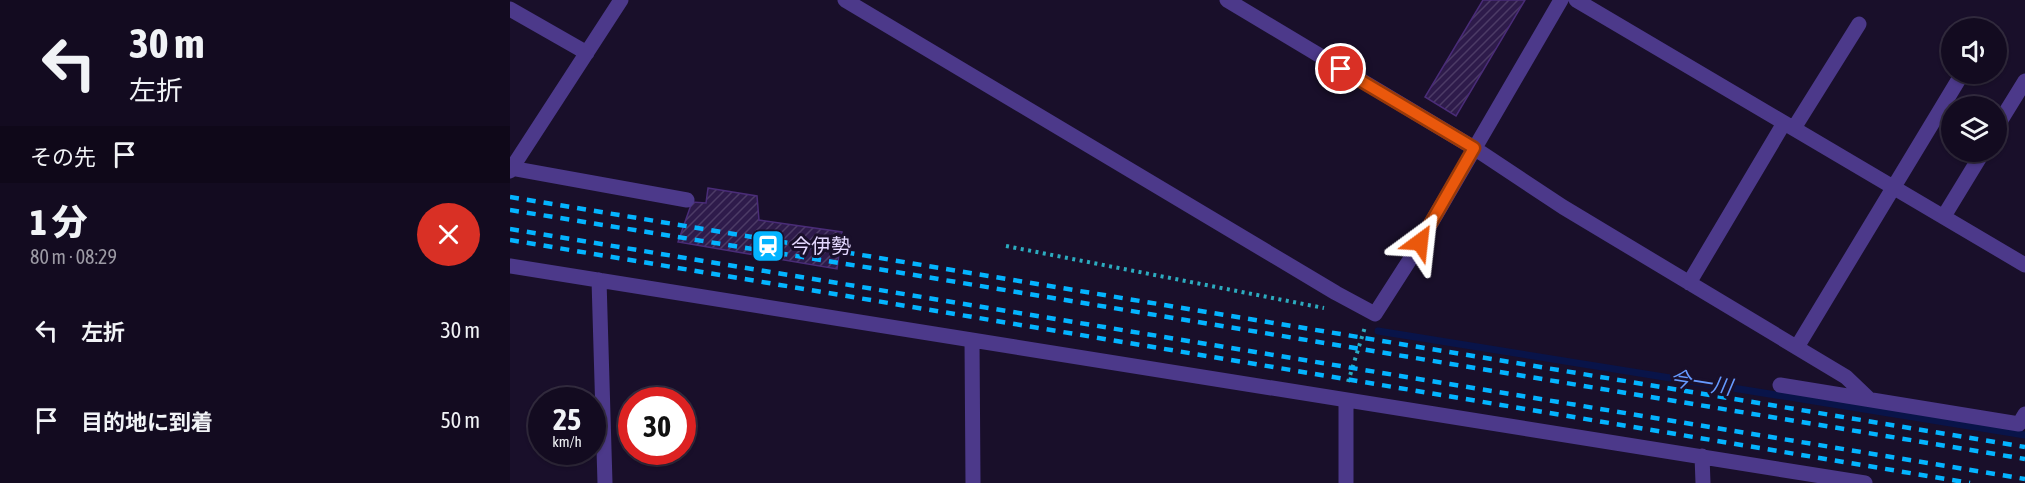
<!DOCTYPE html>
<html lang="ja">
<head>
<meta charset="utf-8">
<style>
  :root { --surface:#130b20; --page:#20192d; --text:#f1f3f6; --muted:#9d9ba5; --line:#322b3e }
  body { margin:0; font-family:"Asap Condensed","Noto Sans JP",sans-serif; background:var(--page); color:var(--text); height:100vh; display:flex; flex-direction:column; font-size:22px; white-space:nowrap }
  * { box-sizing:border-box; margin:0 }
  p { font-size:20px; color:var(--muted) }
  .icon { flex:none; width:33px; height:33px; fill:none; stroke:currentColor; stroke-width:2; stroke-linecap:round; stroke-linejoin:round }
  .map { position:relative; flex:1; overflow:hidden }
  .details { display:flex; flex-direction:column; background:var(--surface); width:510px }
  .details>* { flex:none }
  .guide { background:#130b20; color:var(--text); overflow:hidden }
  .fabs { position:absolute; left:1431px; top:18px; display:grid; gap:12px }
  .fabs a { display:grid; place-items:center; width:66px; height:66px; border-radius:50%; background:var(--surface); box-shadow:0 2px 4px #0004,0 0 0 2px var(--line); font-size:30px }
  .speed { position:absolute; left:18px; top:387px; display:flex; gap:12px; font-size:30px; font-weight:700; text-align:center }
  .speed>* { display:grid; place-content:center; width:78px; height:78px; border-radius:50%; background:var(--surface); box-shadow:0 2px 4px #0004,0 0 0 2px var(--line); line-height:1 }
  .speed small { font-size:15px; font-weight:400 }
  .speed .limit { border:9px solid #d22; background:#fff; color:#111 }
  .pin { position:absolute; display:grid; place-items:center; width:51px; height:51px; color:#fff; margin:-26px; border:3px solid #fff; border-radius:50%; box-shadow:0 2px 6px #0007 }
  .me { position:absolute; width:66px; margin:-33px; rotate:30deg; stroke-linejoin:round; filter:drop-shadow(0 0 4px #0008) }
  .turn { display:flex; align-items:center; gap:21px; height:126px; padding:0 30px; font-size:27px }
  .turn .icon { width:78px; height:78px; stroke-width:2.5 }
  .turn b { display:block; font-size:42px; line-height:51px }
  .then { display:flex; align-items:center; height:57px; padding:0 30px; background:#0003; gap:12px; font-size:22px }
  .round { display:grid; place-items:center; flex:none; width:63px; height:63px; border-radius:32px; background:var(--page) }
  .overview { display:flex; align-items:center; justify-content:space-between; height:102px; padding:0 30px }
  h1 { font-size:36px; font-weight:800; line-height:45px }
  ul { padding:0; list-style:none }
  li { display:flex; align-items:center; gap:18px; height:90px; padding:0 30px }
  li div { flex:1 }
  li b { display:block; font-size:22px }
  li em { font-style:normal }
  main { display:flex; flex:1; min-height:0 }
  .map>svg:first-child { display:block }
</style>
</head>
<body>
<main>
<section class="details">
<div class="guide">
<div class="turn"><svg class="icon" aria-label="left" viewBox="0 0 24 24"><path d="M17 20v-9H6M10 6l-5 5 5 5"/></svg><div><b>30 m</b>左折</div></div>
<div class="then">その先<svg class="icon" aria-label="arrive" viewBox="0 0 24 24"><path d="M6 21V4h12l-3 4 3 4H6"/></svg></div>
</div>
<div class="overview"><div><h1>1 分</h1><p>80 m · 08:29</p></div><a class="round" style="background:#d93025;color:#fff"><svg class="icon" aria-label="close" viewBox="0 0 24 24"><path d="M6 6l12 12M18 6L6 18"/></svg></a></div>
<ul>
<li><svg class="icon" aria-label="left" viewBox="0 0 24 24"><path d="M17 20v-9H6M10 6l-5 5 5 5"/></svg><div><b>左折</b></div><em>30 m</em></li>
<li><svg class="icon" aria-label="arrive" viewBox="0 0 24 24"><path d="M6 21V4h12l-3 4 3 4H6"/></svg><div><b>目的地に到着</b></div><em>50 m</em></li>
</ul>
</section>
<div class="map">
<svg width="1515" height="483" viewBox="0 0 1515 483">
  <defs>
    <pattern id="building-hatch" width="6" height="6" patternUnits="userSpaceOnUse" patternTransform="scale(1.5)"><rect width="6" height="6" fill="#2e1b4b"/><path d="M-1 1l2-2M0 6l6-6M5 7l2-2" fill="none" stroke="#4c3b66"/></pattern>
  </defs>
  <rect width="100%" height="100%" fill="#190f2a"/>
  <g fill="none" stroke-linecap="round" stroke-linejoin="round">
    <path stroke="#091449" stroke-width="7" d="M 868,331 L 1515,435"/>
  </g>
  <path fill="url(#building-hatch)" stroke="#4a2c78" stroke-width="1.5" d="M 973,0 L 1015,0 L 946,116 L 915,97 Z
    M 198,188 L 247,196 L 249,220 L 332,232 L 327,269 L 168,242 L 182,202 L 196,203 Z"/>
  <g fill="none" stroke-linecap="round" stroke-linejoin="round">
    <path stroke="#2cabbf" stroke-width="4" stroke-dasharray="3 4.5" stroke-linecap="butt" d="M 496,246 L 814,308
      M 838,382 L 855,327"/>
    <path stroke="#4c398a" stroke-width="15" d="M 335,0 L 826,293 L 865,314 L 899,261 L 1051,0
      M 717,0 L 964,148 L 1053,207 L 1336,377 L 1359,399
      M 1066,0 L 1515,265
      M 0,9 L 77,53
      M 1284,128 L 1349,24
      M 1486,128 L 1515,81
      M 0,168 L 177,200
      M 0,171 L 111,0
      M 1434,216 L 1473,152
      M 0,266 L 1355,483
      M 89,280 L 95,483
      M 1179,283 L 1274,123
      M 462,340 L 463,483
      M 1287,347 L 1452,74
      M 1270,385 L 1509,424 L 1515,414
      M 1192,456 L 1193,483
      M 836,483 L 836,401"/>
    <path stroke="#04b4ff" stroke-width="4.5" stroke-dasharray="9 8" stroke-linecap="butt" d="M 0,197 L 1515,447
      M 0,210 L 392,273 L 1515,459
      M 0,229 L 1515,479
      M 0,240 L 1460,483"/>
  </g>
  <g fill="none" stroke-linecap="round" stroke-linejoin="round">
    <defs>
      <path id="route" d="M 831,69 L 964,148 L 910,242"/>
    </defs>
    <use href="#route" stroke="#983908" stroke-width="15"/>
    <use href="#route" stroke="#ea580c" stroke-width="10"/>
  </g>
  <defs>
    <symbol id="station-square" viewBox="-11 -11 22 22"><rect x="-9" y="-9" width="18" height="18" rx="4" fill="#04b4ff" stroke="#190f2a"/><path d="M-3-6H3Q5-6 5-4V2Q5 4 3 4L4.5 6H3L1.5 4h-3L-3 6H-4.5L-3 4Q-5 4-5 2V-4Q-5-6-3-6ZM-3.5-4v3h7v-3ZM-3.5 1v1.5H-2V1ZM2 1v1.5H3.5V1Z" fill="#fff"/></symbol>
  </defs>
  <g fill-rule="evenodd">
    <use href="#station-square" x="239" y="227" width="38" height="38"/>
  </g>
  <g text-anchor="middle" stroke-width="6" stroke-linejoin="round" paint-order="stroke">
    <g font-size="20" fill="#e4d8ff" stroke="#190f2a" text-anchor="start">
      <text x="281" y="253">今伊勢</text>
    </g>
    <g font-size="21" font-style="italic" fill="#669aff" stroke="#190f2a">
      <text transform="translate(1191 383) rotate(9)" y="7">今一川</text>
    </g>
  </g>
</svg>
<div class="fabs">
<a><svg class="icon" aria-label="sound" viewBox="0 0 24 24"><path d="M4 9h4l5-4v14l-5-4H4zM17 9q2 3 0 6"/></svg></a>
<a><svg class="icon" aria-label="layers" viewBox="0 0 24 24"><path d="M12 4l9 5-9 5-9-5zM3 14l9 5 9-5"/></svg></a>
</div>
<div class="speed"><div>25<small>km/h</small></div><div class="limit">30</div></div>
<div class="pin" style="left:831px;top:69px;background:#d93025"><svg class="icon" aria-label="arrive" viewBox="0 0 24 24"><path d="M6 21V4h12l-3 4 3 4H6"/></svg></div>
<svg class="me" style="left:910px;top:242px" viewBox="-20 -20 40 40"><path d="M0-17L14 15 0 8-14 15z" fill="#ea580c" stroke="#fff" stroke-width="4"/></svg>
</div>
</main>
</body>
</html>
